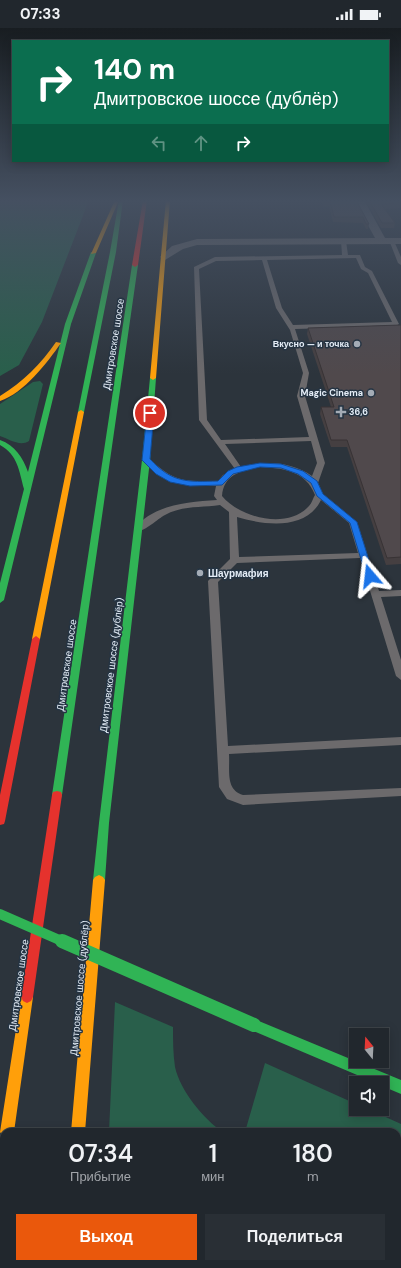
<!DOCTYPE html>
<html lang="ru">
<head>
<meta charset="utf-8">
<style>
  :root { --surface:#21272d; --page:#292f35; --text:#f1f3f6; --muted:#a2a5aa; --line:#3e4449; --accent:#ea580c }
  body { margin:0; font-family:"DM Sans",sans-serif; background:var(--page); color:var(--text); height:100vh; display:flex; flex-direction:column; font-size:15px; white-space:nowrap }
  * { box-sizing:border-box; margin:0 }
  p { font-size:13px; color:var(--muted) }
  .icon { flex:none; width:22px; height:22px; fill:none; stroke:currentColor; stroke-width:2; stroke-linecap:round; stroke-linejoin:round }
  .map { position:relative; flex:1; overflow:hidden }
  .side { position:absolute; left:0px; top:1100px; width:401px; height:140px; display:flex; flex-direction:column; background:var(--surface); border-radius:12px 12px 0 0; box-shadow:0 2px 10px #0003,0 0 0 1px var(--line) }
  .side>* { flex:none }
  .hud { position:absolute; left:12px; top:12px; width:377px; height:122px; border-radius:0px; box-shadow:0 2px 10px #0003,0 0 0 1px var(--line); background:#0b6e4f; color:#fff; overflow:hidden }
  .needle { width:26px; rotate:342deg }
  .controls { position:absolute; left:349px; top:1000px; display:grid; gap:8px }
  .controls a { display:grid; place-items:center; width:40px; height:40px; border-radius:0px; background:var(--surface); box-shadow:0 2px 10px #0003,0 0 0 1px var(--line); font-size:20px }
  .pin { position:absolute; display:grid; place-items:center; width:34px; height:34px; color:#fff; margin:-17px; border:2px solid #fff; border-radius:50%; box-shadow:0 1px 4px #0007 }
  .me { position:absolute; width:44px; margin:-22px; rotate:343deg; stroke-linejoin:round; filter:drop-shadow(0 0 3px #0008) }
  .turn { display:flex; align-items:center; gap:14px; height:84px; padding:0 16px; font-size:18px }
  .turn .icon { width:52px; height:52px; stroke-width:2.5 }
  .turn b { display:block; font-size:28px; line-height:34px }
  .lanes { display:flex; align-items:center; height:38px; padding:0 16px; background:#0003; justify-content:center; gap:20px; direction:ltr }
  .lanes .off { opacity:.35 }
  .eta { display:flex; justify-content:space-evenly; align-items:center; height:68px; text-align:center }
  .eta b { font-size:24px; font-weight:600; line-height:28px }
  .primary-button { display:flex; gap:8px; margin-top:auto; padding:8px 16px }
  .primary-button a { flex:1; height:46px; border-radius:0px; background:var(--accent); color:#fff; font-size:16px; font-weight:600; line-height:46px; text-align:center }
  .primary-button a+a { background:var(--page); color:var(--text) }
  .status { display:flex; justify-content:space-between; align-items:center; height:28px; padding:0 20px; background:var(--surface); direction:ltr }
  .status svg { height:11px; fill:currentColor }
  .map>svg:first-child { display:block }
</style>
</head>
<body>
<div class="status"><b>07:33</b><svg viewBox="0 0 49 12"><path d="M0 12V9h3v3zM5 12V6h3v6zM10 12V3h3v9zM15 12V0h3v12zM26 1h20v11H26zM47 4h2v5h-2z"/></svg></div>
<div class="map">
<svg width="401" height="1240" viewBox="0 0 401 1240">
  <rect width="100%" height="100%" fill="#2c343c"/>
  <path fill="#295f4b" d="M 0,172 L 89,172 L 42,294 L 19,337 L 0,348 Z
    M 40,353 L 43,356 L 29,413 C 20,419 9,411 0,408 L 0,376 L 33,354 Z
    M 115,974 L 173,999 C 173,1012 173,1026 175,1039 C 180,1062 203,1091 223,1104 L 109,1104 Z
    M 265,1035 L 356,1076 L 356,1081 L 368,1081 L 401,1096 L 401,1240 L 102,1240 L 102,1236 L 397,1236 L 397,1104 L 245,1104 Z"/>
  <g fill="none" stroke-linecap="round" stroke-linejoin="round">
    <path fill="#6c6a6c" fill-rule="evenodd" d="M 341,212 L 346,213 L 348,227 L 360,227 L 365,239 L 372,243 L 399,296 L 396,298 L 295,301 L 309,345 L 305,368 L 325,435 L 318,455 L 323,466 L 357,494 L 379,563 L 401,562 L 401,568 L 381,569 L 401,632 L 401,652 L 396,648 L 360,530 L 237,535 L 218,554 L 228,718 L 401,709 L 401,717 L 229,726 C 230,742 225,762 243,767 L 401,760 L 401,768 L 243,777 L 227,771 L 219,759 L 208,553 L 230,531 L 229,484 L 220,477 C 201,480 183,477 165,487 C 157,491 144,505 135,503 L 134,501 C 154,476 188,474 217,472 L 214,468 L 216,458 C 187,458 161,456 142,432 L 143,430 L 149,430 C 173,454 186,454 218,453 L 223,447 L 235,441 L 199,392 L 194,239 L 215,229 L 342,227 ZM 356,230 L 361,241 L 368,245 L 392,294 L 293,297 L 282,280 L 267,232 ZM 262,232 L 276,280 L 290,302 L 303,345 L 297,368 L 309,409 L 221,412 L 207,392 L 199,241 L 216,233 ZM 311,413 L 317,435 L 312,448 C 292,434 265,432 241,439 L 225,416 ZM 260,439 C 283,440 306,443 315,467 C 313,470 312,475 309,478 C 288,502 240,490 222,468 C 224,446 241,443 260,439 ZM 321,472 L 349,495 L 358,525 L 239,529 L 237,489 C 264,497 306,503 321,472 Z
      M 389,212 L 394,213 L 401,229 L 401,237 L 398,235 Z"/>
    <path fill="#6c6a6c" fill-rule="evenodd" d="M 354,172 L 364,172 L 385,210 L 401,210 L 401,216 L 197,217 L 183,221 L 165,232 L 160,229 L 172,218 L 197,211 L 375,210 Z"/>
    <path fill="#30b455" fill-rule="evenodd" d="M 119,172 L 123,172 L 116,224 L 84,384 L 81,386 L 78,384 L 110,224 Z
      M 91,224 L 96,225 L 71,296 L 4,572 L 0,575 L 0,555 L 24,461 C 19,443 18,427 0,417 L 0,412 C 15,417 23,430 28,444 L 65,296 Z
      M 135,235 L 138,237 L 62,767 L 61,770 L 57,771 L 53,770 L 52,767 L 132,237 Z
      M 153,348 L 156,350 L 150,432 L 109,795 L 105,852 L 103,855 L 99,857 L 95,855 L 93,852 L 99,795 L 142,432 L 150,350 Z
      M 254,991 L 401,1052 L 401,1066 L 382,1058 L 382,1055 L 376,1055 L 249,1001 L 248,997 L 249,993 Z
      M 60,1236 L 76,1236 L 75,1240 L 59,1240 Z"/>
    <path fill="#ff9f0a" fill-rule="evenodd" d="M 115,172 L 119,172 L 96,225 L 91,226 Z
      M 166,172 L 170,172 L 156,350 L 153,352 L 150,350 Z
      M 56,314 L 61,315 C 47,335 24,365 0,373 L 0,368 C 23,354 41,336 56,314 Z
      M 81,382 L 84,384 L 40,611 L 36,614 L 32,611 L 78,384 Z
      M 99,847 L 103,849 L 105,852 L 85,1104 L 71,1104 L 93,852 L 95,849 Z
      M 27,963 L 31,965 L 33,969 L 14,1104 L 4,1104 L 4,1110 L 0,1104 L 21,969 L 23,965 Z
      M 4,1117 L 4,1156 L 0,1158 L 0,1119 Z"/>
    <path fill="#e5322d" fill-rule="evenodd" d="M 143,172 L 147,172 L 138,237 L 135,239 L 132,237 Z
      M 36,608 L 40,611 L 5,793 L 4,796 L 0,797 L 0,767 L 32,611 Z
      M 57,763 L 61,764 L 62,767 L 33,969 L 31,973 L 27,975 L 23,973 L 21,969 L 52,767 L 53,764 Z"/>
    <path stroke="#30b455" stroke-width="10" d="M 0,886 L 64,914"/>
    <path stroke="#30b455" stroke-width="14" d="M 62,913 L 254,997"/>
  </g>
  <path fill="#453f41" d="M 321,172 L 356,172 L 369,196 L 368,201 L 366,201 L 363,195 L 333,194 L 329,178 L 323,179 Z
    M 365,172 L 401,172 L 401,180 L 385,181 L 395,195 L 394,200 L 381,200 Z
    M 401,297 L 401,536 L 386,537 L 347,419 L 331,419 L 320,386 L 321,379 L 331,379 L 307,306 L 308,300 Z"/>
  <path fill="#50494c" stroke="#383335" d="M 323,172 L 356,172 L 369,196 L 366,196 L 363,189 L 334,189 L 330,173 L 323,173 Z
    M 369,172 L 401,172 L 401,175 L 381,176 L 395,195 L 382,195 Z
    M 401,297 L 401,529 L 387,530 L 347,412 L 331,412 L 321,379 L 334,379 L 308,300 Z"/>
  <linearGradient id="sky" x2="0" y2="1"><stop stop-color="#181d21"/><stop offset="0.5" stop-color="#455061"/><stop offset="1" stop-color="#455061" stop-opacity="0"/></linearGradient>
  <rect width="401" height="346" fill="url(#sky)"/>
  <path fill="#1a73e8" stroke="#114b97" d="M 150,383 L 154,385 L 150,431 C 172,455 187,454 218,453 L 228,443 L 237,439 L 260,435 L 281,436 L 303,443 L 317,453 L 323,466 L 357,494 L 374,548 L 373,549 L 367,549 L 366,548 L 350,495 L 317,468 L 311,455 L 298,446 L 281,440 L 260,439 L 233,446 L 222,457 L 190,458 L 170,454 L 156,446 L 142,432 L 147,385 Z"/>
  <g fill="#a4acb6" stroke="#253443" stroke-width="1.5">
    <circle cx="357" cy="316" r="4"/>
    <circle cx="371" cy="365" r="4"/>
    <path d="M339 378h4v4h4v4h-4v4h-4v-4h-4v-4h4z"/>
    <circle cx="200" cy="545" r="4"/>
  </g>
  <g text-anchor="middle" stroke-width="3" stroke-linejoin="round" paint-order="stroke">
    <g font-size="9" font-weight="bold" fill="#e4edf7" stroke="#253443" text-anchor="end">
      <text x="349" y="319">Вкусно — и точка</text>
      <text x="363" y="368">Magic Cinema</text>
      <text x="349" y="387" text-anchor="start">36,6</text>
    </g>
    <g font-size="10" fill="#e4edf7" stroke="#253443">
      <text transform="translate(113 316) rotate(-81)" y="4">Дмитровское шоссе</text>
      <text transform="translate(66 637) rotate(-82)" y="4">Дмитровское шоссе</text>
      <text transform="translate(111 637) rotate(-83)" y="4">Дмитровское шоссе (дублёр)</text>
      <text transform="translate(18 957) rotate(-82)" y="4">Дмитровское шоссе</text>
      <text transform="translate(79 960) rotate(-85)" y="4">Дмитровское шоссе (дублёр)</text>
    </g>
    <g font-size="10" font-weight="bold" fill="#e4edf7" stroke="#253443" text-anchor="start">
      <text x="208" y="549">Шаурмафия</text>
    </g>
  </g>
</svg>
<div class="controls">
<a><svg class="needle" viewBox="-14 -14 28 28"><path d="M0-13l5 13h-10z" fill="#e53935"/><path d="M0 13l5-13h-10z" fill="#a2a5aa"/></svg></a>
<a><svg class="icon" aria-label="sound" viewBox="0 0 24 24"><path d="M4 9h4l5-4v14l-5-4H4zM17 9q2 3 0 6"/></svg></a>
</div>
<div class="pin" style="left:150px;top:385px;background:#d93025"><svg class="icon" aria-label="arrive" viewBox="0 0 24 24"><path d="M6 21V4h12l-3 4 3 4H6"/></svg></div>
<svg class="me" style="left:370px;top:548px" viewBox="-20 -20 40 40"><path d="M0-17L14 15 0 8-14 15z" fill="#1a73e8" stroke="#fff" stroke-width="4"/></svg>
<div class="hud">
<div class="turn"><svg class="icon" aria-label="right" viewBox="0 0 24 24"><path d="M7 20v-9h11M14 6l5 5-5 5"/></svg><div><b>140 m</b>Дмитровское шоссе (дублёр)</div></div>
<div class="lanes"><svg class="icon off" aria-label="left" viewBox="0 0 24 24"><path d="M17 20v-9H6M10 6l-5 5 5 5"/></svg><svg class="icon off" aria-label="ahead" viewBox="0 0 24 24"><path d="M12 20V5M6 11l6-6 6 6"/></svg><svg class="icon" aria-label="right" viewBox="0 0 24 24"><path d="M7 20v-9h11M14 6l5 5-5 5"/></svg></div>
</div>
<section class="side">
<div class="eta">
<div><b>07:34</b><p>Прибытие</p></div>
<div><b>1</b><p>мин</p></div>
<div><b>180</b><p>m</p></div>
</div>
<div class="primary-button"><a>Выход</a><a>Поделиться</a></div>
</section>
</div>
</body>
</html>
